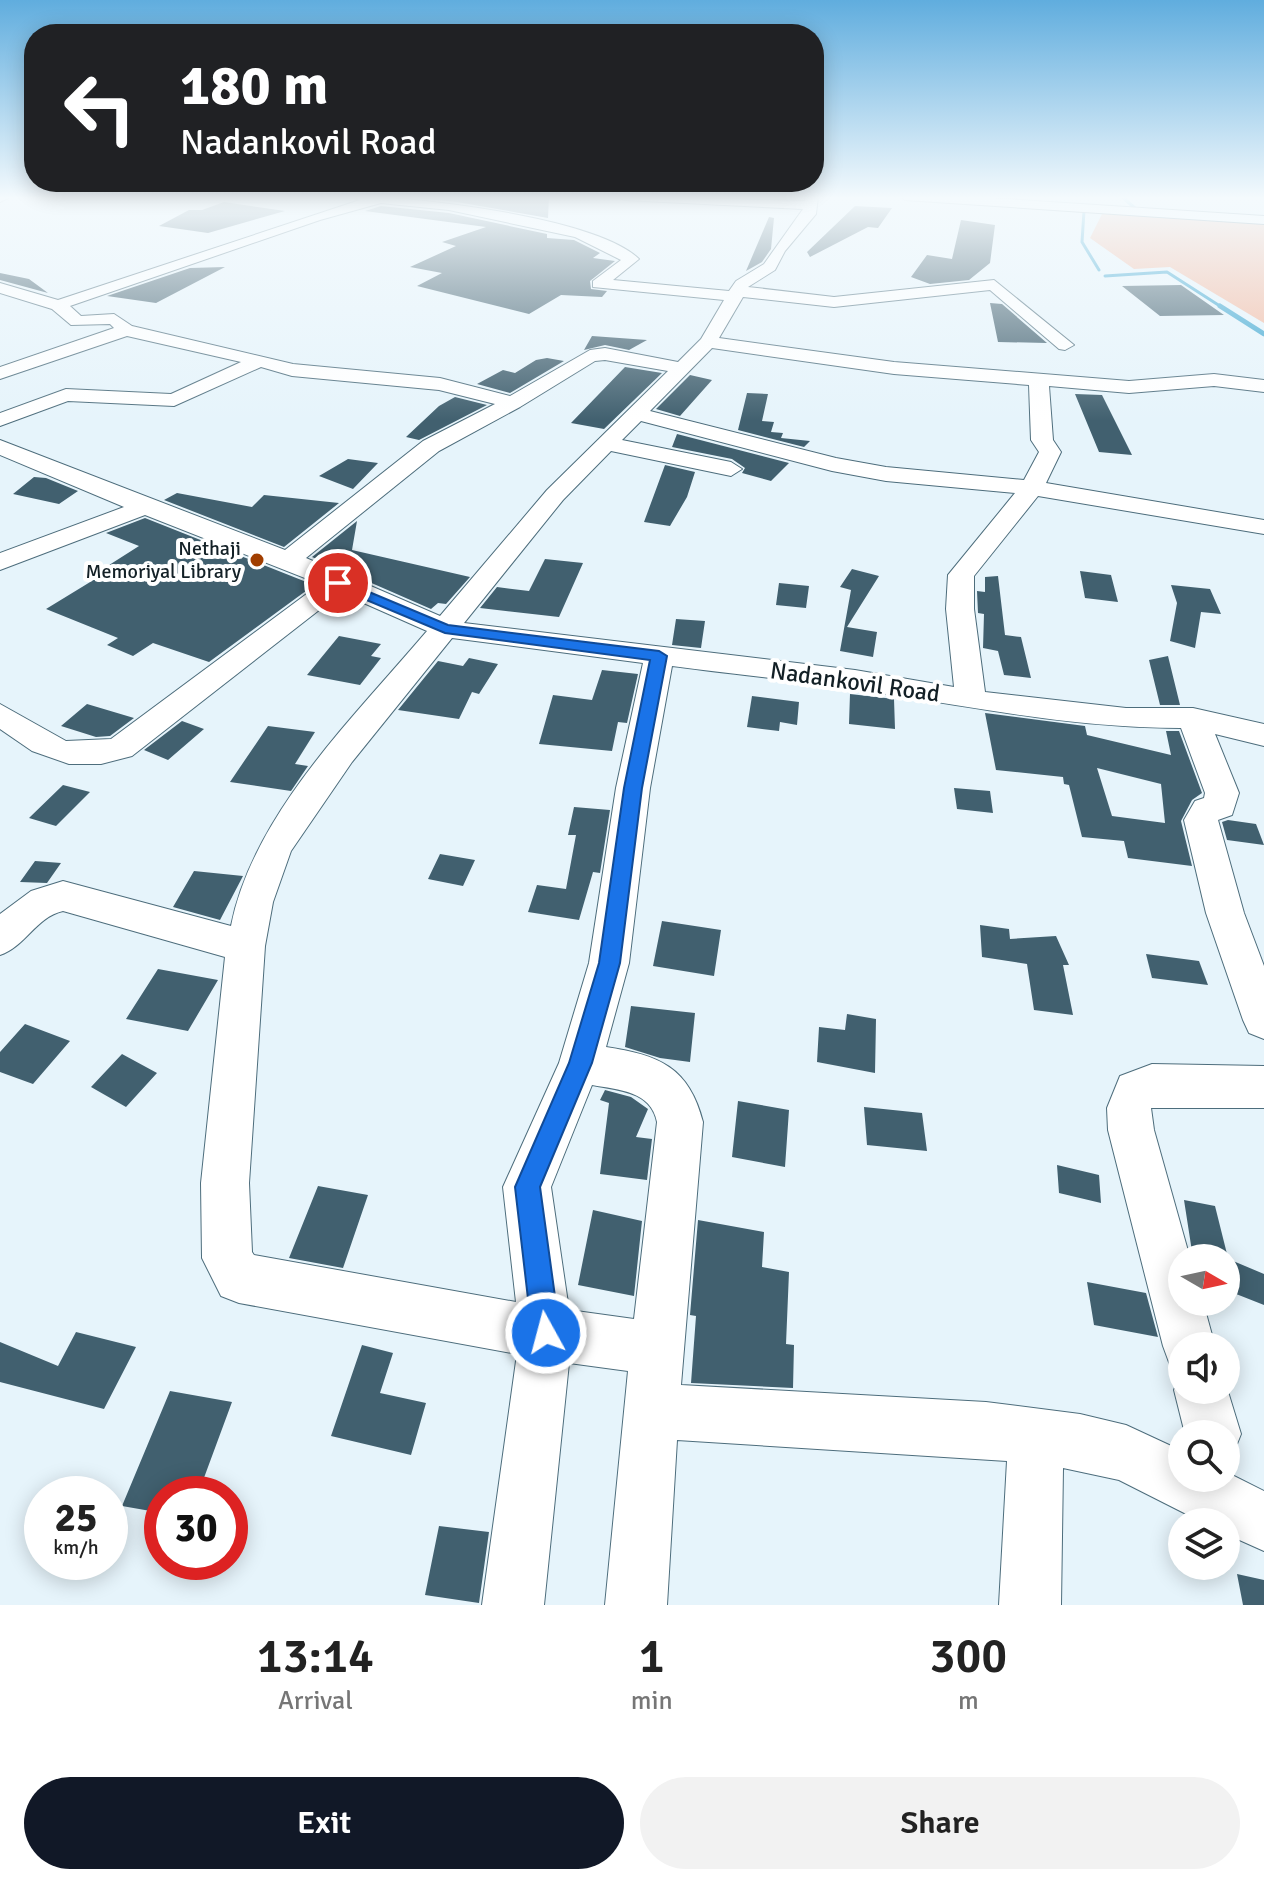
<!DOCTYPE html>
<html lang="en">
<head>
<meta charset="utf-8">
<style>
  :root { --surface:#fff; --page:#f2f2f2; --text:#222; --muted:#767676; --accent:#111827 }
  body { margin:0; font-family:Signika,sans-serif; background:var(--page); color:var(--text); height:100vh; display:flex; flex-direction:column; font-size:30px; white-space:nowrap }
  * { box-sizing:border-box; margin:0 }
  p { font-size:26px; color:var(--muted) }
  .icon { flex:none; width:44px; height:44px; fill:none; stroke:currentColor; stroke-width:2; stroke-linecap:round; stroke-linejoin:round }
  .map { position:relative; height:1605px; overflow:hidden }
  .panel { display:flex; flex-direction:column; background:var(--surface); flex:1 }
  .panel>* { flex:none }
  .hud { position:absolute; left:24px; top:24px; width:800px; height:168px; border-radius:32px; box-shadow:0 4px 20px #0003; background:#202124; color:#fff; overflow:hidden }
  .needle { width:52px; rotate:99deg }
  .tools { position:absolute; left:1168px; top:1244px; display:grid; gap:16px }
  .tools a { display:grid; place-items:center; width:72px; height:72px; border-radius:50%; background:var(--surface); box-shadow:0 4px 20px #0003; font-size:40px }
  .speed { position:absolute; left:24px; top:1476px; display:flex; gap:16px; font-size:40px; font-weight:700; text-align:center }
  .speed>* { display:grid; place-content:center; width:104px; height:104px; border-radius:50%; background:var(--surface); box-shadow:0 4px 20px #0003; line-height:1 }
  .speed small { font-size:20px; font-weight:400 }
  .speed .limit { border:12px solid #d22; background:#fff; color:#111 }
  .pin { position:absolute; display:grid; place-items:center; width:68px; height:68px; color:#fff; margin:-34px; border:4px solid #fff; border-radius:50%; box-shadow:0 2px 8px #0007 }
  .me { position:absolute; width:88px; margin:-44px; rotate:353deg; stroke-linejoin:round; filter:drop-shadow(0 0 6px #0008) }
  .turn { display:flex; align-items:center; gap:28px; height:168px; padding:0 24px; font-size:36px }
  .turn .icon { width:104px; height:104px; stroke-width:2.5 }
  .turn b { display:block; font-size:56px; line-height:68px }
  .eta { display:flex; justify-content:space-evenly; align-items:center; height:136px; text-align:center }
  .eta b { font-size:48px; font-weight:600; line-height:56px }
  .cta { display:flex; gap:16px; margin-top:auto; padding:16px 24px }
  .cta a { flex:1; height:92px; border-radius:48px; background:var(--accent); color:#fff; font-size:32px; font-weight:600; line-height:92px; text-align:center }
  .cta a+a { background:var(--page); color:var(--text) }
  .map>svg:first-child { display:block }
</style>
</head>
<body>
<div class="map">
<svg width="1264" height="1605" viewBox="0 0 1264 1605">
  <rect width="100%" height="100%" fill="#e6f4fb"/>
  <path fill="#f3b79e" d="M 1103,212 L 1264,222 L 1264,323 L 1170,267 L 1134,269 L 1090,238 Z"/>
  <g fill="none" stroke-linecap="round" stroke-linejoin="round">
    <path stroke="#34a2ce" stroke-width="3" d="M 1121,196 L 1136,209
      M 1084,211 L 1082,242 L 1099,270
      M 1105,276 L 1167,272 L 1223,308"/>
    <path stroke="#34a2ce" stroke-width="5" d="M 1220,306 L 1264,334"/>
  </g>
  <path fill="#41606f" fill-rule="evenodd" d="M 400,196 L 549,196 L 548,218 L 457,202 Z
    M 224,202 L 285,211 L 208,233 L 159,226 L 189,210 L 202,210 Z
    M 381,206 L 449,213 L 547,234 L 547,238 L 574,240 L 600,253 L 593,258 L 615,261 L 590,281 L 591,289 L 607,291 L 602,297 L 561,295 L 529,314 L 417,286 L 442,273 L 410,267 L 456,246 L 442,242 L 486,227 L 365,211 Z
    M 855,206 L 892,208 L 878,228 L 868,227 L 810,257 L 807,252 Z
    M 769,217 L 774,218 L 771,249 L 762,262 L 746,271 Z
    M 961,220 L 995,225 L 990,263 L 969,280 L 930,284 L 911,277 L 927,255 L 952,259 Z
    M 225,267 L 156,303 L 107,296 L 190,268 Z
    M 0,273 L 29,279 L 48,293 L 0,280 Z
    M 1181,285 L 1224,315 L 1160,316 L 1122,286 Z
    M 990,303 L 1002,304 L 1047,343 L 998,342 Z
    M 592,336 L 647,340 L 629,350 L 605,345 L 584,350 Z
    M 547,358 L 564,361 L 510,393 L 477,384 L 503,370 L 515,373 L 536,360 Z
    M 625,367 L 662,373 L 604,429 L 571,423 Z
    M 690,375 L 712,380 L 680,416 L 656,409 Z
    M 747,393 L 768,394 L 762,421 L 774,422 L 771,432 L 783,433 L 781,438 L 810,441 L 804,447 L 738,430 Z
    M 1075,394 L 1102,395 L 1132,455 L 1099,452 Z
    M 455,397 L 487,405 L 419,440 L 406,437 L 439,406 Z
    M 677,434 L 789,463 L 771,481 L 742,473 L 745,468 L 732,459 L 672,447 Z
    M 348,459 L 378,463 L 353,489 L 319,476 Z
    M 665,465 L 695,472 L 687,497 L 670,526 L 644,522 Z
    M 34,477 L 46,478 L 78,491 L 59,504 L 13,494 Z
    M 177,493 L 252,507 L 264,495 L 339,503 L 284,547 L 164,500 Z
    M 145,518 L 314,585 L 209,662 L 153,643 L 133,656 L 107,645 L 118,638 L 46,609 L 100,576 L 95,574 L 139,546 L 106,533 Z
    M 357,521 L 352,550 L 470,577 L 446,604 L 438,603 L 431,609 L 312,557 Z
    M 545,559 L 583,563 L 559,617 L 480,608 L 497,587 L 529,591 Z
    M 852,569 L 879,576 L 847,627 L 877,632 L 873,657 L 840,651 L 851,590 L 840,587 Z
    M 1080,571 L 1111,575 L 1118,602 L 1085,598 Z
    M 998,576 L 1005,635 L 1021,637 L 1031,678 L 1004,675 L 998,651 L 983,648 L 984,614 L 978,613 L 977,591 L 985,592 L 985,577 Z
    M 779,583 L 809,586 L 806,608 L 776,605 Z
    M 1171,585 L 1210,589 L 1221,614 L 1201,612 L 1195,648 L 1170,641 L 1177,603 Z
    M 676,619 L 705,621 L 701,648 L 672,645 Z
    M 339,636 L 381,644 L 371,656 L 381,658 L 360,685 L 307,675 Z
    M 1168,656 L 1180,705 L 1160,705 L 1149,660 Z
    M 469,658 L 498,664 L 479,694 L 472,692 L 459,719 L 398,710 L 438,661 L 463,666 Z
    M 602,670 L 638,674 L 627,723 L 618,722 L 612,751 L 539,744 L 553,695 L 592,700 Z
    M 850,694 L 894,699 L 895,729 L 849,724 Z
    M 752,696 L 799,702 L 797,725 L 780,722 L 779,731 L 747,727 Z
    M 87,704 L 134,718 L 110,736 L 96,737 L 61,726 Z
    M 985,713 L 1085,726 L 1087,735 L 1171,755 L 1166,731 L 1179,731 L 1202,793 L 1192,800 L 1181,821 L 1192,866 L 1128,858 L 1124,841 L 1082,837 L 1069,785 L 1064,784 L 1063,777 L 996,770 ZM 1097,768 L 1161,784 L 1165,823 L 1112,816 Z
    M 182,721 L 204,729 L 168,760 L 144,750 Z
    M 268,726 L 315,732 L 295,764 L 308,766 L 291,791 L 230,782 Z
    M 63,785 L 90,792 L 56,826 L 29,818 Z
    M 954,788 L 990,791 L 993,813 L 957,809 Z
    M 574,807 L 610,810 L 600,873 L 593,872 L 579,920 L 528,912 L 537,885 L 566,889 L 576,835 L 568,835 Z
    M 1228,820 L 1256,824 L 1264,845 L 1227,840 L 1222,822 Z
    M 440,854 L 475,860 L 463,886 L 428,879 Z
    M 35,861 L 61,863 L 47,883 L 20,882 Z
    M 194,871 L 243,876 L 220,920 L 173,907 Z
    M 662,921 L 721,930 L 714,976 L 653,966 Z
    M 980,925 L 1009,929 L 1010,939 L 1056,936 L 1069,965 L 1063,965 L 1073,1015 L 1034,1010 L 1027,964 L 982,957 Z
    M 1146,954 L 1199,961 L 1208,985 L 1152,978 Z
    M 158,969 L 218,980 L 188,1031 L 126,1019 Z
    M 631,1006 L 695,1013 L 690,1062 L 660,1058 L 625,1047 Z
    M 847,1014 L 876,1019 L 875,1073 L 817,1062 L 819,1027 L 845,1030 Z
    M 25,1024 L 70,1041 L 33,1084 L 0,1072 L 0,1052 Z
    M 122,1054 L 157,1073 L 126,1107 L 91,1087 Z
    M 605,1090 L 631,1097 L 648,1109 L 636,1137 L 652,1139 L 647,1180 L 600,1174 L 609,1103 L 600,1100 Z
    M 738,1101 L 789,1110 L 785,1167 L 732,1157 Z
    M 864,1107 L 922,1113 L 927,1151 L 867,1145 Z
    M 1057,1165 L 1099,1175 L 1101,1203 L 1059,1193 Z
    M 318,1186 L 368,1195 L 343,1268 L 289,1258 Z
    M 1184,1200 L 1215,1206 L 1228,1258 L 1193,1258 Z
    M 593,1210 L 642,1221 L 634,1296 L 578,1285 Z
    M 698,1220 L 764,1232 L 762,1267 L 789,1272 L 786,1344 L 794,1345 L 793,1388 L 691,1383 L 696,1316 L 690,1315 Z
    M 1226,1258 L 1264,1274 L 1264,1305 L 1226,1290 Z
    M 1087,1282 L 1146,1293 L 1158,1337 L 1094,1325 Z
    M 76,1332 L 136,1347 L 104,1409 L 0,1382 L 0,1342 L 58,1366 Z
    M 362,1345 L 393,1353 L 380,1393 L 426,1403 L 411,1455 L 331,1436 Z
    M 170,1391 L 232,1402 L 198,1494 L 162,1494 L 162,1513 L 122,1506 Z
    M 439,1526 L 489,1532 L 479,1603 L 425,1595 Z
    M 1237,1574 L 1264,1580 L 1264,1605 L 1243,1605 Z"/>
  <g fill="none" stroke-linecap="round" stroke-linejoin="round">
    <defs>
      <path id="minor" d="M 349,196 C 411,196 596,217 639,259 L 613,280 L 729,291 L 736,281 L 764,264 L 803,209 L 624,200 L 618,196 L 805,201 L 806,196 L 818,196 L 816,214 L 785,251 L 775,270 L 748,287 L 834,297 L 994,280 L 1074,345 L 1065,350 L 1059,349 L 990,290 L 834,307 L 743,297 L 719,338 L 894,362 L 1129,381 L 1214,374 L 1264,380 L 1264,392 L 1214,386 L 1129,393 L 1049,386 L 1053,440 L 1061,452 L 1046,483 L 1264,520 L 1264,534 L 1038,496 L 974,576 L 974,609 L 985,692 L 1126,708 L 1193,708 L 1264,724 L 1264,746 L 1215,734 L 1239,793 L 1232,815 L 1218,820 L 1244,913 L 1264,966 L 1264,1039 L 1249,1033 L 1243,1020 L 1206,913 L 1184,820 L 1195,801 L 1204,798 L 1205,793 L 1181,728 C 1070,728 963,705 854,689 C 793,680 732,674 672,666 L 650,788 L 629,963 L 606,1047 C 659,1055 689,1067 703,1122 L 681,1385 L 986,1402 L 1080,1414 L 1126,1425 L 1182,1451 L 1182,1478 L 1226,1478 L 1226,1472 L 1264,1491 L 1264,1551 L 1226,1534 L 1226,1522 L 1202,1522 L 1119,1480 L 1063,1468 L 1061,1605 L 999,1605 L 1007,1461 L 677,1440 L 667,1605 L 605,1605 L 628,1371 L 569,1363 L 544,1605 L 482,1605 L 517,1354 L 239,1303 L 221,1296 L 202,1258 L 201,1183 L 225,957 L 63,911 C 36,917 25,947 0,955 L 0,914 L 31,891 L 63,881 L 231,926 C 253,814 355,716 427,631 L 341,593 L 132,756 L 101,764 L 69,764 L 32,751 L 0,729 L 0,704 L 66,741 L 111,739 L 320,584 L 145,515 L 0,570 L 0,553 L 124,507 L 0,455 L 0,440 L 285,550 L 423,441 L 495,404 L 439,390 L 292,376 L 261,367 L 174,406 L 68,401 L 0,426 L 0,413 L 66,389 L 171,394 L 241,362 L 127,336 L 0,379 L 0,367 L 114,328 L 110,324 L 71,325 L 52,309 L 0,293 L 0,283 L 58,300 L 360,200 ZM 381,203 L 449,210 L 575,237 L 621,260 L 593,281 L 593,287 L 724,300 L 701,339 L 678,362 L 605,348 L 590,350 L 510,396 L 440,378 L 293,364 L 132,326 L 114,314 L 81,316 L 70,306 L 320,220 ZM 712,348 L 894,374 L 1029,385 L 1031,440 L 1039,452 L 1024,480 L 886,467 L 836,458 L 650,411 ZM 605,360 L 668,371 L 547,490 L 440,616 L 306,558 L 439,451 L 520,407 L 595,361 ZM 641,421 L 832,471 L 886,481 L 1015,493 L 948,575 L 946,609 L 954,687 L 855,670 L 464,623 L 563,500 L 611,451 L 731,476 L 742,469 L 731,462 L 622,440 ZM 452,638 L 643,663 L 616,788 L 589,963 L 559,1063 L 503,1187 L 516,1302 L 254,1255 L 252,1252 L 249,1183 L 265,946 L 273,902 L 291,851 L 352,762 ZM 592,1085 C 619,1090 651,1091 657,1122 L 634,1319 L 569,1310 L 551,1187 Z
        M 899,196 L 961,196 L 1264,216 L 1264,224 L 905,200 Z
        M 1152,1064 L 1264,1066 L 1264,1108 L 1151,1108 L 1154,1130 L 1190,1258 L 1182,1258 L 1182,1302 L 1203,1302 L 1215,1346 L 1182,1346 L 1182,1370 L 1170,1365 L 1163,1346 L 1108,1130 L 1107,1108 L 1120,1076 Z
        M 1182,1371 L 1182,1390 L 1226,1390 L 1226,1385 L 1241,1434 L 1233,1454 L 1226,1457 L 1226,1434 L 1185,1434 L 1174,1390 Z"/>
      <path id="highway" d="M 0,196 L 12,196 L 0,202 Z"/>
    </defs>
    <use href="#minor" stroke="#4d6d7c" stroke-width="2"/>
    <use href="#highway" stroke="#4d6d7c" stroke-width="2"/>
    <use href="#minor" fill="#fff" fill-rule="evenodd"/>
    <use href="#highway" fill="#fff" fill-rule="evenodd"/>
  </g>
  <linearGradient id="sky" x2="0" y2="1"><stop stop-color="#60adde"/><stop offset="0.47" stop-color="#f4fafd"/><stop offset="1" stop-color="#f4fafd" stop-opacity="0"/></linearGradient>
  <rect width="1264" height="421" fill="url(#sky)"/>
  <path fill="#1a73e8" stroke="#114b97" stroke-width="2" d="M 338,579 L 448,625 L 659,651 L 667,656 L 642,788 L 620,963 L 592,1063 L 540,1187 L 560,1333 L 556,1343 L 546,1347 L 536,1343 L 532,1333 L 515,1187 L 569,1063 L 599,963 L 624,788 L 650,660 L 445,633 L 333,586 L 331,583 Z"/>
  <circle fill="#a13e00" stroke="#fff" stroke-width="3" cx="257" cy="560" r="8"/>
  <g text-anchor="middle" stroke-width="8" stroke-linejoin="round" paint-order="stroke">
    <g font-size="20" fill="#132026" stroke="#fff" text-anchor="end">
      <text x="241" y="555">Nethaji<tspan x="241" dy="23">Memoriyal Library</tspan></text>
    </g>
    <g font-size="24" fill="#132026" stroke="#fff">
      <text transform="translate(855 682) rotate(8)" y="8">Nadankovil Road</text>
    </g>
  </g>
</svg>
<div class="tools">
<a><svg class="needle" viewBox="-14 -14 28 28"><path d="M0-13l5 13h-10z" fill="#e53935"/><path d="M0 13l5-13h-10z" fill="#767676"/></svg></a>
<a><svg class="icon" aria-label="sound" viewBox="0 0 24 24"><path d="M4 9h4l5-4v14l-5-4H4zM17 9q2 3 0 6"/></svg></a>
<a><svg class="icon" aria-label="search" viewBox="0 0 24 24"><circle cx="10" cy="10" r="6"/><path d="M15 15l6 6"/></svg></a>
<a><svg class="icon" aria-label="layers" viewBox="0 0 24 24"><path d="M12 4l9 5-9 5-9-5zM3 14l9 5 9-5"/></svg></a>
</div>
<div class="speed"><div>25<small>km/h</small></div><div class="limit">30</div></div>
<div class="pin" style="left:338px;top:583px;background:#d93025"><svg class="icon" aria-label="arrive" viewBox="0 0 24 24"><path d="M6 21V4h12l-3 4 3 4H6"/></svg></div>
<svg class="me" style="left:546px;top:1333px" viewBox="-20 -20 40 40"><circle r="17" fill="#1a73e8" stroke="#fff" stroke-width="3"/><path d="M0-11L8 9 0 5-8 9z" fill="#fff"/></svg>
<div class="hud">
<div class="turn"><svg class="icon" aria-label="left" viewBox="0 0 24 24"><path d="M17 20v-9H6M10 6l-5 5 5 5"/></svg><div><b>180 m</b>Nadankovil Road</div></div>
</div>
</div>
<section class="panel">
<div class="eta">
<div><b>13:14</b><p>Arrival</p></div>
<div><b>1</b><p>min</p></div>
<div><b>300</b><p>m</p></div>
</div>
<div class="cta"><a>Exit</a><a>Share</a></div>
</section>
</body>
</html>
